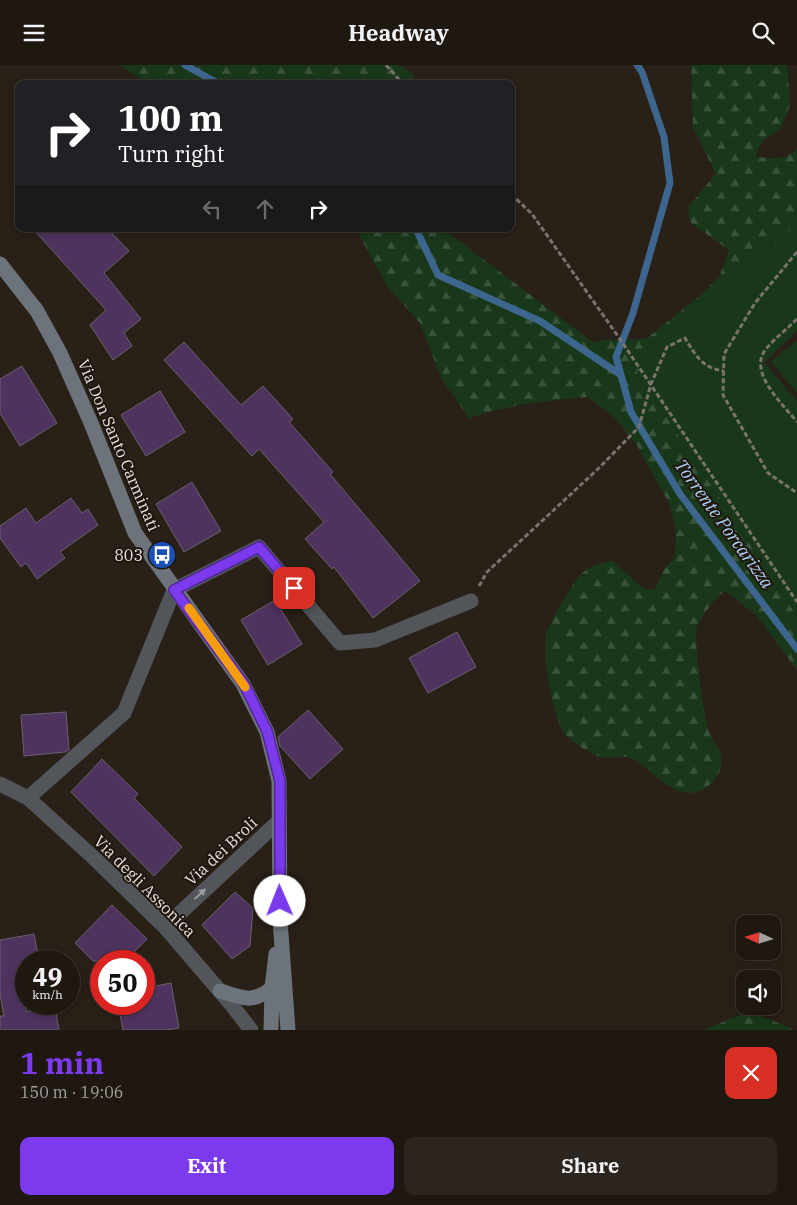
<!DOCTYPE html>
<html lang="en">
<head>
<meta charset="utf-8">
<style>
  :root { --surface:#1f1811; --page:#2c251f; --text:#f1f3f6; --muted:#a1a09f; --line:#3c3731; --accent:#7c3aed }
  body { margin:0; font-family:"IBM Plex Serif",serif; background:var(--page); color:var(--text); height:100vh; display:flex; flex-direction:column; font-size:19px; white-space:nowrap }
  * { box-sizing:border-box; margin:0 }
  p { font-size:16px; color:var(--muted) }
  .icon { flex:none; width:28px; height:28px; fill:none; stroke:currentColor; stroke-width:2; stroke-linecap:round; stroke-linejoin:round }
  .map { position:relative; height:965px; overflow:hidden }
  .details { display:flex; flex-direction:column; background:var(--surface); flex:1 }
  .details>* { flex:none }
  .banner { position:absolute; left:15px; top:15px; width:500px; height:152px; border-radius:10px; box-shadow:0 2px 8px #0003,0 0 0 1px var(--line); background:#202124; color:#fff; overflow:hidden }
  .needle { width:32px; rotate:274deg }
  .controls { position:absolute; left:736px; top:850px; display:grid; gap:10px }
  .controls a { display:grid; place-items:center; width:45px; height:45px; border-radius:10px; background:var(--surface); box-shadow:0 2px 8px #0003,0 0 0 1px var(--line); font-size:25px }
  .speed { position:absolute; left:15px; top:885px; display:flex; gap:10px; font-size:25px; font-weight:700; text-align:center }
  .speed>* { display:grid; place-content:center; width:65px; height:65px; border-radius:50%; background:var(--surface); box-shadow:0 2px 8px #0003,0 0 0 1px var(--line); line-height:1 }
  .speed small { font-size:12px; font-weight:400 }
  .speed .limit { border:8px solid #d22; background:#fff; color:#111 }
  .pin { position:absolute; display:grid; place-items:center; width:42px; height:42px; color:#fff; margin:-21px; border-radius:10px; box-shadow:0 2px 8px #0006 }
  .me { position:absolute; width:55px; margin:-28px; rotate:359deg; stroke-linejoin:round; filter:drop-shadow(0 0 4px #0008) }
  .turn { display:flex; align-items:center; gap:18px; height:105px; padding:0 20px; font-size:22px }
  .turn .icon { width:65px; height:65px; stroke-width:2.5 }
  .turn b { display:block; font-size:35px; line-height:42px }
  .lanes { display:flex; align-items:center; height:48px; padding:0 20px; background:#0003; justify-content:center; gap:25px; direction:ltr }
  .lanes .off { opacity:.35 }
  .round { display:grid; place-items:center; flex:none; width:52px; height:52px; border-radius:10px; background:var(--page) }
  .headline { display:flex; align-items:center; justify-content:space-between; height:85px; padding:0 20px }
  h1 { font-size:30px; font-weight:800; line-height:38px; color:var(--accent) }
  .primary-button { display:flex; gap:10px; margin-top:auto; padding:10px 20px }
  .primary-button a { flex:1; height:58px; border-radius:10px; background:var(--accent); color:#fff; font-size:20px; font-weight:800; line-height:58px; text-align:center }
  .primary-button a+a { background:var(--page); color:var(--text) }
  header { display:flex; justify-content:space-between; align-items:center; height:65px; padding:0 20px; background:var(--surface); font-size:22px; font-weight:800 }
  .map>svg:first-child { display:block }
</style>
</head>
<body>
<header><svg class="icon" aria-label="menu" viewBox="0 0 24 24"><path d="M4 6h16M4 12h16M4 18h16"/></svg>Headway<svg class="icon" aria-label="search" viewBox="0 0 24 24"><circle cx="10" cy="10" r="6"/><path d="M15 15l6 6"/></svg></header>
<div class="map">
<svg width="797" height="965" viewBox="0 0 797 965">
  <defs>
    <pattern id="forest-firs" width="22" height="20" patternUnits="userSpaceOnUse" patternTransform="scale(1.25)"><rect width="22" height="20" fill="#19381a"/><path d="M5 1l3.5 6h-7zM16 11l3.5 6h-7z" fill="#3a543b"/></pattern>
  </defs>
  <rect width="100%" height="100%" fill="#292017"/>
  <path fill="url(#forest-firs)" d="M 119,0 L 400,0 L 415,11 L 412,19 L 149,19 Z
    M 691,0 L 787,0 L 790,40 L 781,63 L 762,77 L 755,91 C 768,94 788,96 797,83 L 797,155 L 791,165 L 636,311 L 648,324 L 797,551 L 797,605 L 757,551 L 725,526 C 717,530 700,553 697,561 C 693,573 704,654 709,667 C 714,679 724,686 721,701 C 719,712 707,725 696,727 C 673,732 654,708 637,696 C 626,689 617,692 605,693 C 596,693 572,677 566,670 C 553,655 542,591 546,571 C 548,560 573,517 581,509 C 590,501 600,498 612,496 L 645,524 L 655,524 L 664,505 L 675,492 L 676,464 L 669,438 L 636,379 L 615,353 L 588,332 C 547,335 508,340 469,353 L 442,315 L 420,258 L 387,221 L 356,164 L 447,164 L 450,169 L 594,278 L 602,275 L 646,274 L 702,229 L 720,210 L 729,185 L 690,157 L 688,142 L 716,109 L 693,62 Z
    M 745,948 L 756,949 L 795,965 L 703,965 Z"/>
  <path fill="#19381a" d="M 797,155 L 797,266 L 764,297 L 797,336 L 797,551 L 648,324 L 636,311 L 641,296 L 791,165 Z
    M 797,275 L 797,328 L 771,297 Z"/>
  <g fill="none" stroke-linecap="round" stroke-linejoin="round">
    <path stroke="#3d668f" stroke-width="7" d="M 185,0 L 219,19
      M 416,164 L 438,210 L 540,256 L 621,310 L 631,347 L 680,429 L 797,584
      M 621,310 L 616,292 L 633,248 L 670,118 L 664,72 L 642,7 L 637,0"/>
  </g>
  <path fill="#4f335f" stroke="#68616c" d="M 33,164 L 108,164 L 129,186 L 104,208 L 141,254 L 124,268 L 132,281 L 113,295 L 90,260 L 106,245 Z
    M 184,277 L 241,340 L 263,321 L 293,354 L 289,357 L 333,407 L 330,409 L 420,516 L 373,553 L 334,502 L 332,504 L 305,474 L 324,457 L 259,384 L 252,391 L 164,295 Z
    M 22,301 L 57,358 L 20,381 L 0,348 L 0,314 Z
    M 160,326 L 185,367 L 146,391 L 121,350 Z
    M 192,417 L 221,466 L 184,487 L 156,439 Z
    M 71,433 L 82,448 L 88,444 L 98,460 L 60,487 L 65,493 L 37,514 L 26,498 L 21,502 L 0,473 L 0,461 L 26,443 L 36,458 Z
    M 275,535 L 302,579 L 268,600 L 241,555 Z
    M 457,567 L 476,602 L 428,628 L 409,593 Z
    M 308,645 L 343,684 L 310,714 L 280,681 L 278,672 Z
    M 66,647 L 69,685 L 65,687 L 24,691 L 21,650 Z
    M 102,694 L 138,729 L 134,733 L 182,782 L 154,811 L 71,727 Z
    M 235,827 L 253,843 L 250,881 L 232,894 L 202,860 Z
    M 112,840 L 147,874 L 125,896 L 93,896 L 75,878 Z
    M 34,869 L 39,896 L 26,896 L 26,947 L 55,942 L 59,965 L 0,965 L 0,951 L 4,951 L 0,929 L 0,875 Z
    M 171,918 L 179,963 L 167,965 L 123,965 L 118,939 L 144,939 L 144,923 Z"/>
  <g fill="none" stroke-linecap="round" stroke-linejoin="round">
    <path stroke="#7b736b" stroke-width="3" stroke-dasharray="5 2.5" stroke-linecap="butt" d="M 386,0 L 403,19
      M 511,129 L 532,149 L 622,277 L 797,537
      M 797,187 L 755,238 L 724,289 L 723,330 L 768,408 L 797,428
      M 797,254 C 787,264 775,273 766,284 C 747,307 783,339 797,357
      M 479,521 L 487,507 L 599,403 L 639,362 L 651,319 L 667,282 L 685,273 C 696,291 702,303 724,306"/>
    <path stroke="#52565b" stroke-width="15" d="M 0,719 L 28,733 L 93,792 L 165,862 L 231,939 L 251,965
      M 28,733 L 124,648 L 174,525 L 259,482 L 340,578 L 375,575 L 471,536
      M 165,862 L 279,756"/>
    <path stroke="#6c737a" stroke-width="15" d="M 0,199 L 37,246 L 60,288 L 91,358 L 135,468 L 243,619 L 267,667 L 279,716 L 280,855 L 288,965
      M 220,926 C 243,933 252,939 272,923
      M 271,965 L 272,923 L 276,889"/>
  </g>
  <defs><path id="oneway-solid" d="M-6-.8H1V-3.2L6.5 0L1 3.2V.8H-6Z" transform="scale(1.25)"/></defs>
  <use fill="#9c9c9b" href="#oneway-solid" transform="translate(200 829) rotate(-43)"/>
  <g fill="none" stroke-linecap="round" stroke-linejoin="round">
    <defs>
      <path id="route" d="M 280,836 L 280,716 L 267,666 L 244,619 L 174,525 L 259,482 L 294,523"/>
    </defs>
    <use href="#route" stroke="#51269a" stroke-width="12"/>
    <use href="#route" stroke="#7c3aed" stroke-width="9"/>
    <path stroke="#f59e0b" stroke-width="9" d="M 189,543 L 245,622"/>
  </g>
  <defs>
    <symbol id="bus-disc" viewBox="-11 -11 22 22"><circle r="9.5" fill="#1a4fb4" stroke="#1f170e"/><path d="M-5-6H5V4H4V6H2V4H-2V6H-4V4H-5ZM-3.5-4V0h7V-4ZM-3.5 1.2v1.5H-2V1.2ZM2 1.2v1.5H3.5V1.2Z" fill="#fff"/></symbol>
  </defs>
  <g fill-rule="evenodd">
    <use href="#bus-disc" x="146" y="474" width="32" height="32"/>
  </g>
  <g text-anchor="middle" stroke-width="4" stroke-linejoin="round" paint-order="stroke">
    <g font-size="16" fill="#e7e1db" stroke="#1f170e">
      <text transform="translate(119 380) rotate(67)" y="6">Via Don Santo Carminati</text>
      <text transform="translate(221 786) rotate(-43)" y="6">Via dei Broli</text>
      <text transform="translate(145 821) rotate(45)" y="6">Via degli Assonica</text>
    </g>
    <g font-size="16" fill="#e7e1db" stroke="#1f170e" text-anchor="end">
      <text x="143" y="496">803</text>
    </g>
    <g font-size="18" font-style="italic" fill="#add2f8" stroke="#1f170e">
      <text transform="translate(724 459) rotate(54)" y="6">Torrente Porcarizza</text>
    </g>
  </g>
</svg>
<div class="controls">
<a><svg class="needle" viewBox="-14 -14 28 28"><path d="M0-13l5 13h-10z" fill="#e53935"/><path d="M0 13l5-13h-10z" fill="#a1a09f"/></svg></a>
<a><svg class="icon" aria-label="sound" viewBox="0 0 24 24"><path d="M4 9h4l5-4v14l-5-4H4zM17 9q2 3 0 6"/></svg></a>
</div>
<div class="speed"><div>49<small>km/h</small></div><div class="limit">50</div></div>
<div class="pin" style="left:294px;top:523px;background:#d93025"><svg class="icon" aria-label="arrive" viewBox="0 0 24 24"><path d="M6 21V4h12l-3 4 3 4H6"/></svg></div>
<svg class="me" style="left:280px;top:836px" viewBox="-20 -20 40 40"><circle r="19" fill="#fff"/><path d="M0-13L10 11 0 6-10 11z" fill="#7c3aed"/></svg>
<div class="banner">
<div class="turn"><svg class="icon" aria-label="right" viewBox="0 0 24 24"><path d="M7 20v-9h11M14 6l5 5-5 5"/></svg><div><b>100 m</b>Turn right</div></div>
<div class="lanes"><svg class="icon off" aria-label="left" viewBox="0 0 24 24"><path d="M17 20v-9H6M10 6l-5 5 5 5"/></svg><svg class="icon off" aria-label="ahead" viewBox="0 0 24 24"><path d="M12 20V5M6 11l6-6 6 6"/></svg><svg class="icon" aria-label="right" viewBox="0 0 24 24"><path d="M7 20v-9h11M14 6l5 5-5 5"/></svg></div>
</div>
</div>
<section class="details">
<div class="headline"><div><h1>1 min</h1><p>150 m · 19:06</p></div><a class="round" style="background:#d93025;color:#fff"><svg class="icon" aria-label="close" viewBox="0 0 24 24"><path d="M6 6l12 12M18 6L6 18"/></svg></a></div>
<div class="primary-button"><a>Exit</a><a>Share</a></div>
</section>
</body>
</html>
